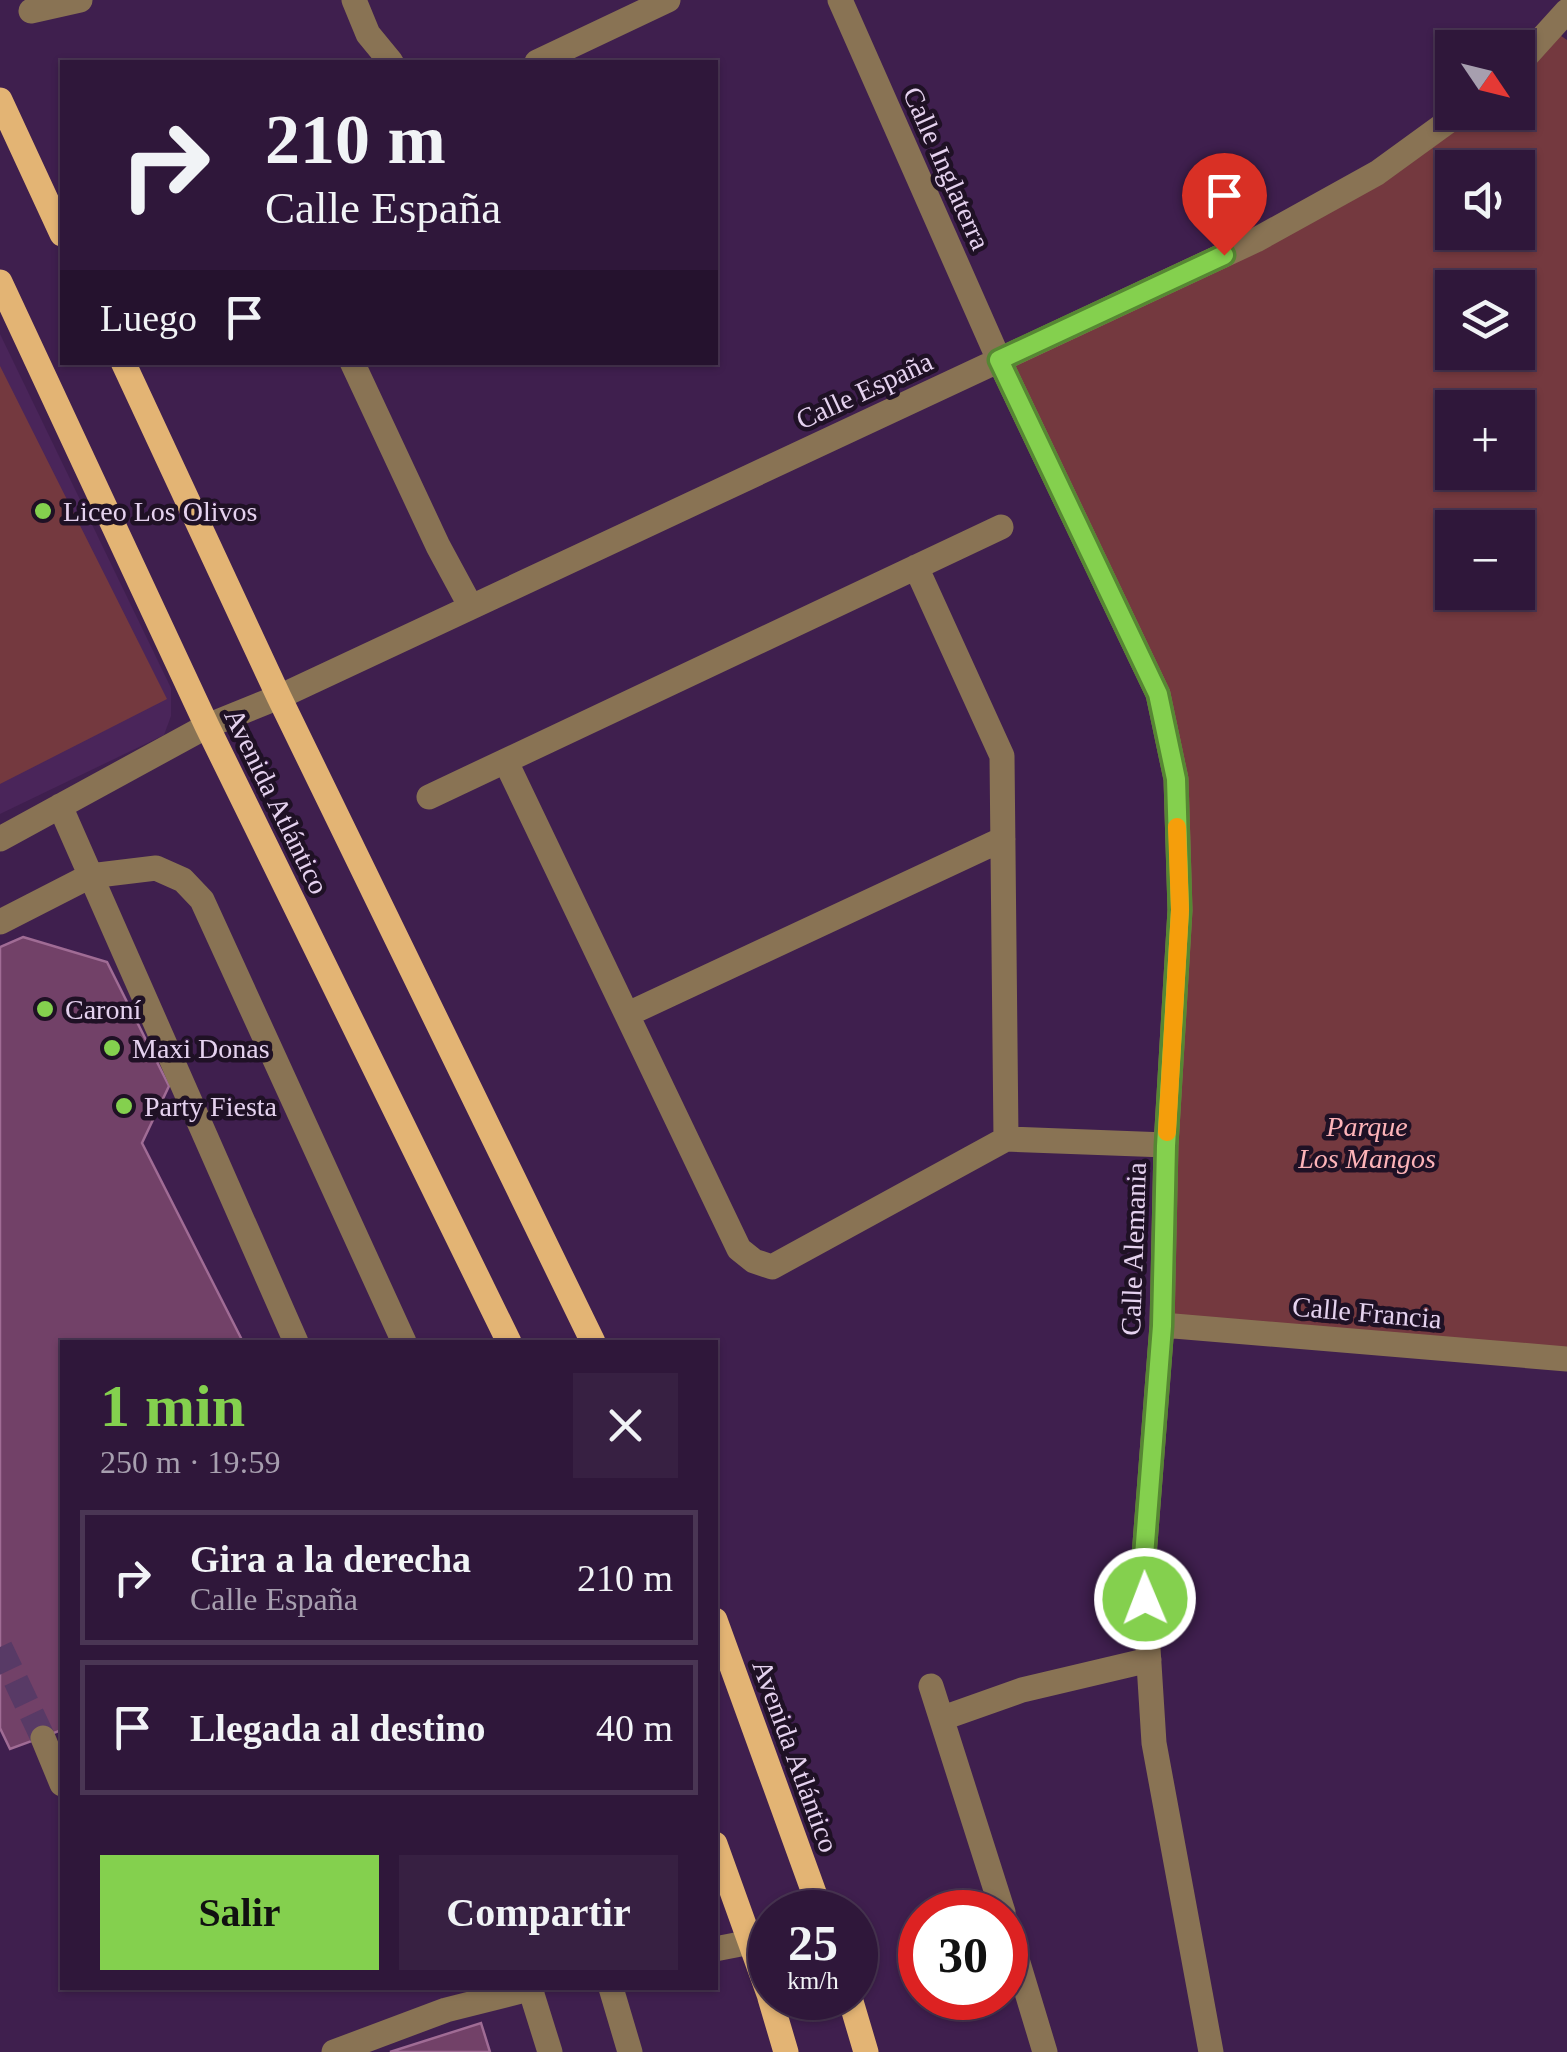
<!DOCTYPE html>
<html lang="es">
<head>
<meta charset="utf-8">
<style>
  :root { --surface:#2f173a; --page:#372042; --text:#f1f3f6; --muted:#a79faf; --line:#4a3654; --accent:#84d04e }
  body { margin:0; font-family:"Times New Roman",serif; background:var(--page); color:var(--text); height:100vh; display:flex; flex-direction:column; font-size:38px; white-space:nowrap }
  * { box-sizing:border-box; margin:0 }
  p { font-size:32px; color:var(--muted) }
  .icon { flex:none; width:55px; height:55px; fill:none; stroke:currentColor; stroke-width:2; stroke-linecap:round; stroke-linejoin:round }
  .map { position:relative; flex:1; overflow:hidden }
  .side { position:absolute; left:60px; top:1340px; width:658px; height:650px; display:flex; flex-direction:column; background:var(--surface); border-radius:0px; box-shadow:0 2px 8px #0004,0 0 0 2px var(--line) }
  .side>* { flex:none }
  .hud { position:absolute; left:60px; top:60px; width:658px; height:305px; border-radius:0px; box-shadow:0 2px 8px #0004,0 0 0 2px var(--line); background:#2f173a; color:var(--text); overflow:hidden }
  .needle { width:65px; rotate:125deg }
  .controls { position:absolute; left:1435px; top:30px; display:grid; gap:20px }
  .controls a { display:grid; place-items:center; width:100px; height:100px; border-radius:0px; background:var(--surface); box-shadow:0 2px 8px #0004,0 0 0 2px var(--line); font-size:50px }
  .speed { position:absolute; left:748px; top:1890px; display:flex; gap:20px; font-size:50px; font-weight:700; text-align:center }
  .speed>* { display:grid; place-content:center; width:130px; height:130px; border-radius:50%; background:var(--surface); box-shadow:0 2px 8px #0004,0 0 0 2px var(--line); line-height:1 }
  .speed small { font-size:25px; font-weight:400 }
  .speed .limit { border:15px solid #d22; background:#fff; color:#111 }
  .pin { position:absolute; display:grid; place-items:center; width:85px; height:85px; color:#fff; margin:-102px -42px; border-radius:50% 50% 50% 0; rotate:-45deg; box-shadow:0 0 10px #0007 }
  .pin .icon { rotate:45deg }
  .me { position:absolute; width:110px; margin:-55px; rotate:359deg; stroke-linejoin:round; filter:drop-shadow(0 0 8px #0008) }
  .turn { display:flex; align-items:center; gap:35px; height:210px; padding:0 40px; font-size:45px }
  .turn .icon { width:130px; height:130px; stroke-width:2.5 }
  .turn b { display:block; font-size:70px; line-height:85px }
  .then { display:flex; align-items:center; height:95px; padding:0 40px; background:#0003; gap:20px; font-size:38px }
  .round { display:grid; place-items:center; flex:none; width:105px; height:105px; border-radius:0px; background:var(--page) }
  .summary { display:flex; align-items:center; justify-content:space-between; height:170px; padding:0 40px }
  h1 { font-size:60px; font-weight:800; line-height:75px; color:var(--accent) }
  .button { display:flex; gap:20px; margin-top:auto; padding:20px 40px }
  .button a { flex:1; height:115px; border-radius:0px; background:var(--accent); color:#111; font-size:40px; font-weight:800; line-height:115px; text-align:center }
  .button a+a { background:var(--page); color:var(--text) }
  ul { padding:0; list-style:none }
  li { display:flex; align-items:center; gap:30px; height:135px; margin:0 20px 15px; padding:0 20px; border:5px solid var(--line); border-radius:0px }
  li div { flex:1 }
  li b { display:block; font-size:38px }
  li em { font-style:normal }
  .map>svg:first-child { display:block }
</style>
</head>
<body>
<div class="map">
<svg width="1567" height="2052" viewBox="0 0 1567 2052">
  <rect width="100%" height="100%" fill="#3f1f4e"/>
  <path fill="#4a255a" d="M 0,334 L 171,688 L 171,716 L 164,735 L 0,814 Z"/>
  <path fill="#74393f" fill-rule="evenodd" d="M 1551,29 L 1567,40 L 1567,1359 L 1162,1325 L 1180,910 L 1158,694 L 999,360 L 1256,240 L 1461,113 L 1518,112 L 1518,65 ZM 1452,168 L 1518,168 L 1518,232 L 1452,232 ZM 1452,288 L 1518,288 L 1518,352 L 1452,352 ZM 1452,408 L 1518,408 L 1518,472 L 1452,472 ZM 1452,528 L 1518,528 L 1518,592 L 1452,592 Z
    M 0,366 L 167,699 L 0,784 Z"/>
  <path fill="#724168" stroke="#a06c95" stroke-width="2.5" d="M 23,937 L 107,962 L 169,1086 L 142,1143 L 243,1342 L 62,1342 L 62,1730 L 10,1749 L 0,1728 L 0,947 Z
    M 481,2023 L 490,2052 L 390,2052 Z"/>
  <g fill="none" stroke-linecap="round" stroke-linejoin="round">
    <path stroke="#583a66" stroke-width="25" stroke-dasharray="25 12" stroke-linecap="butt" d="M 0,1647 L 43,1738"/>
    <path stroke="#897354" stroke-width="25" d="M 354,0 L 368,34 L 391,62
      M 840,0 L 999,360 L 1158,694 L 1176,779 L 1180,910 L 1166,1145 L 1162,1325 L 1143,1569 L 1154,1743 L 1211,2052
      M 31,11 L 80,0
      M 537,62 L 668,0
      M 1518,65 L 1567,11
      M 352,362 L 438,546 L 471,607
      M 916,567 L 1002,756 L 1006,1139
      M 506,762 L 739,1249 L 754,1261 L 772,1267 L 1006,1139 L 1166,1145
      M 429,797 L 1001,527
      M 60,806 L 296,1342
      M 0,839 L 207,726 L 279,697 L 1256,240 L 1377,173 L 1461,112
      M 0,922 L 90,876 L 156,868 L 183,880 L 202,900 L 404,1342
      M 628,1014 L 1003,839
      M 1162,1325 L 1567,1359
      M 931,1686 L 1003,1912
      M 943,1718 L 1022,1690 L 1149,1660
      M 43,1738 L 62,1784
      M 1005,1920 L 1045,2052
      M 715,1949 L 751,1942
      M 530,1988 L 550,2052
      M 611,1988 L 630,2052
      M 334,2052 L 446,2010 L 533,1988"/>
    <path stroke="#e3b474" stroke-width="25" d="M 0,100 L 62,234
      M 0,282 L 207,726 L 509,1342
      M 123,362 L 279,697 L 593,1342
      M 715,1620 L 821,1912
      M 715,1844 L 770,1997
      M 770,1998 L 786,2052
      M 850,1998 L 866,2052"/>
  </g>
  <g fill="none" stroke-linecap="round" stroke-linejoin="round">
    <defs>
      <path id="route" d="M 1145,1599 L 1143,1569 L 1162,1326 L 1166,1146 L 1180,910 L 1176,779 L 1158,694 L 999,360 L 1224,255"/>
    </defs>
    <use href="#route" stroke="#568733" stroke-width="25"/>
    <use href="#route" stroke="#84d04e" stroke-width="18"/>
    <path stroke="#f59e0b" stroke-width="18" d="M 1167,1132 L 1180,910 L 1177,827"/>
  </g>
  <g fill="#84d04e" stroke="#1f1125" stroke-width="4">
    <circle cx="43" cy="511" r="10"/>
    <circle cx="45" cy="1009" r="10"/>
    <circle cx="112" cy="1048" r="10"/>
    <circle cx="124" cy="1106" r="10"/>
  </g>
  <g text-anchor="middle" stroke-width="9" stroke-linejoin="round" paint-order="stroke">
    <g font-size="28" fill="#e5d2ef" stroke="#1f1125">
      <text transform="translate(947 168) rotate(66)" y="10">Calle Inglaterra</text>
      <text transform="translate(864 390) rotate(-25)" y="10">Calle España</text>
      <text transform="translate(277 801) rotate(64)" y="10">Avenida Atlántico</text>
      <text transform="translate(1133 1249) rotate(-88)" y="10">Calle Alemania</text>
      <text transform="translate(1367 1312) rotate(5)" y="10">Calle Francia</text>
      <text transform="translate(796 1756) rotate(70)" y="10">Avenida Atlántico</text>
    </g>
    <g font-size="28" fill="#e5d2ef" stroke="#1f1125" text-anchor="start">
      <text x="63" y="521">Liceo Los Olivos</text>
      <text x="65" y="1019">Caroní</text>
      <text x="132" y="1058">Maxi Donas</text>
      <text x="144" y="1116">Party Fiesta</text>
    </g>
    <g font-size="28" font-style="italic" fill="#fdb3b8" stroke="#1f1125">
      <text x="1367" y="1136">Parque<tspan x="1367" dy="32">Los Mangos</tspan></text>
    </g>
  </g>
</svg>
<div class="controls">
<a><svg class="needle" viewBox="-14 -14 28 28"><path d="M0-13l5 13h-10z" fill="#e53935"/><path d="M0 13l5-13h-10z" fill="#a79faf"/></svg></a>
<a><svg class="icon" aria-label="sound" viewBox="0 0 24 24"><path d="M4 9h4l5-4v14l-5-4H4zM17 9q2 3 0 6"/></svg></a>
<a><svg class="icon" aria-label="layers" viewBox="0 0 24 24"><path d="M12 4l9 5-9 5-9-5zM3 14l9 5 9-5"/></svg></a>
<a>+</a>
<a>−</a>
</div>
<div class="speed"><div>25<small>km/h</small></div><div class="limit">30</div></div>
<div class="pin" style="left:1224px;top:255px;background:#d93025"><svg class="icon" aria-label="arrive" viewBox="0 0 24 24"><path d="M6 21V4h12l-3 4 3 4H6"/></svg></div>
<svg class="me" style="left:1145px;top:1599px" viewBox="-20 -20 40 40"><circle r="17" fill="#84d04e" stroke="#fff" stroke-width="3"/><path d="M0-11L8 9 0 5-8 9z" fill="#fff"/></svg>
<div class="hud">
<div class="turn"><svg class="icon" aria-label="right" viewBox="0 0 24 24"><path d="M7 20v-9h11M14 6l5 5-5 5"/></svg><div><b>210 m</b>Calle España</div></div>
<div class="then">Luego<svg class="icon" aria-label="arrive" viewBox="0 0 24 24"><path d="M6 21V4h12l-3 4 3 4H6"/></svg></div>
</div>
<section class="side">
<div class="summary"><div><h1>1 min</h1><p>250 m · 19:59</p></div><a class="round"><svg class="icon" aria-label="close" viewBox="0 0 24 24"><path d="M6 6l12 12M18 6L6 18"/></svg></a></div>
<ul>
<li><svg class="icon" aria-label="right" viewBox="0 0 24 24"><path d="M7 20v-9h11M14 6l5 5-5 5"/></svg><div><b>Gira a la derecha</b><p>Calle España</p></div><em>210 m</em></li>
<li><svg class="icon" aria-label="arrive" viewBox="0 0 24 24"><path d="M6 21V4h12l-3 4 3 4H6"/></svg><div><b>Llegada al destino</b></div><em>40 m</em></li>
</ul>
<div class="button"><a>Salir</a><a>Compartir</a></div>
</section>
</div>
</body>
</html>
